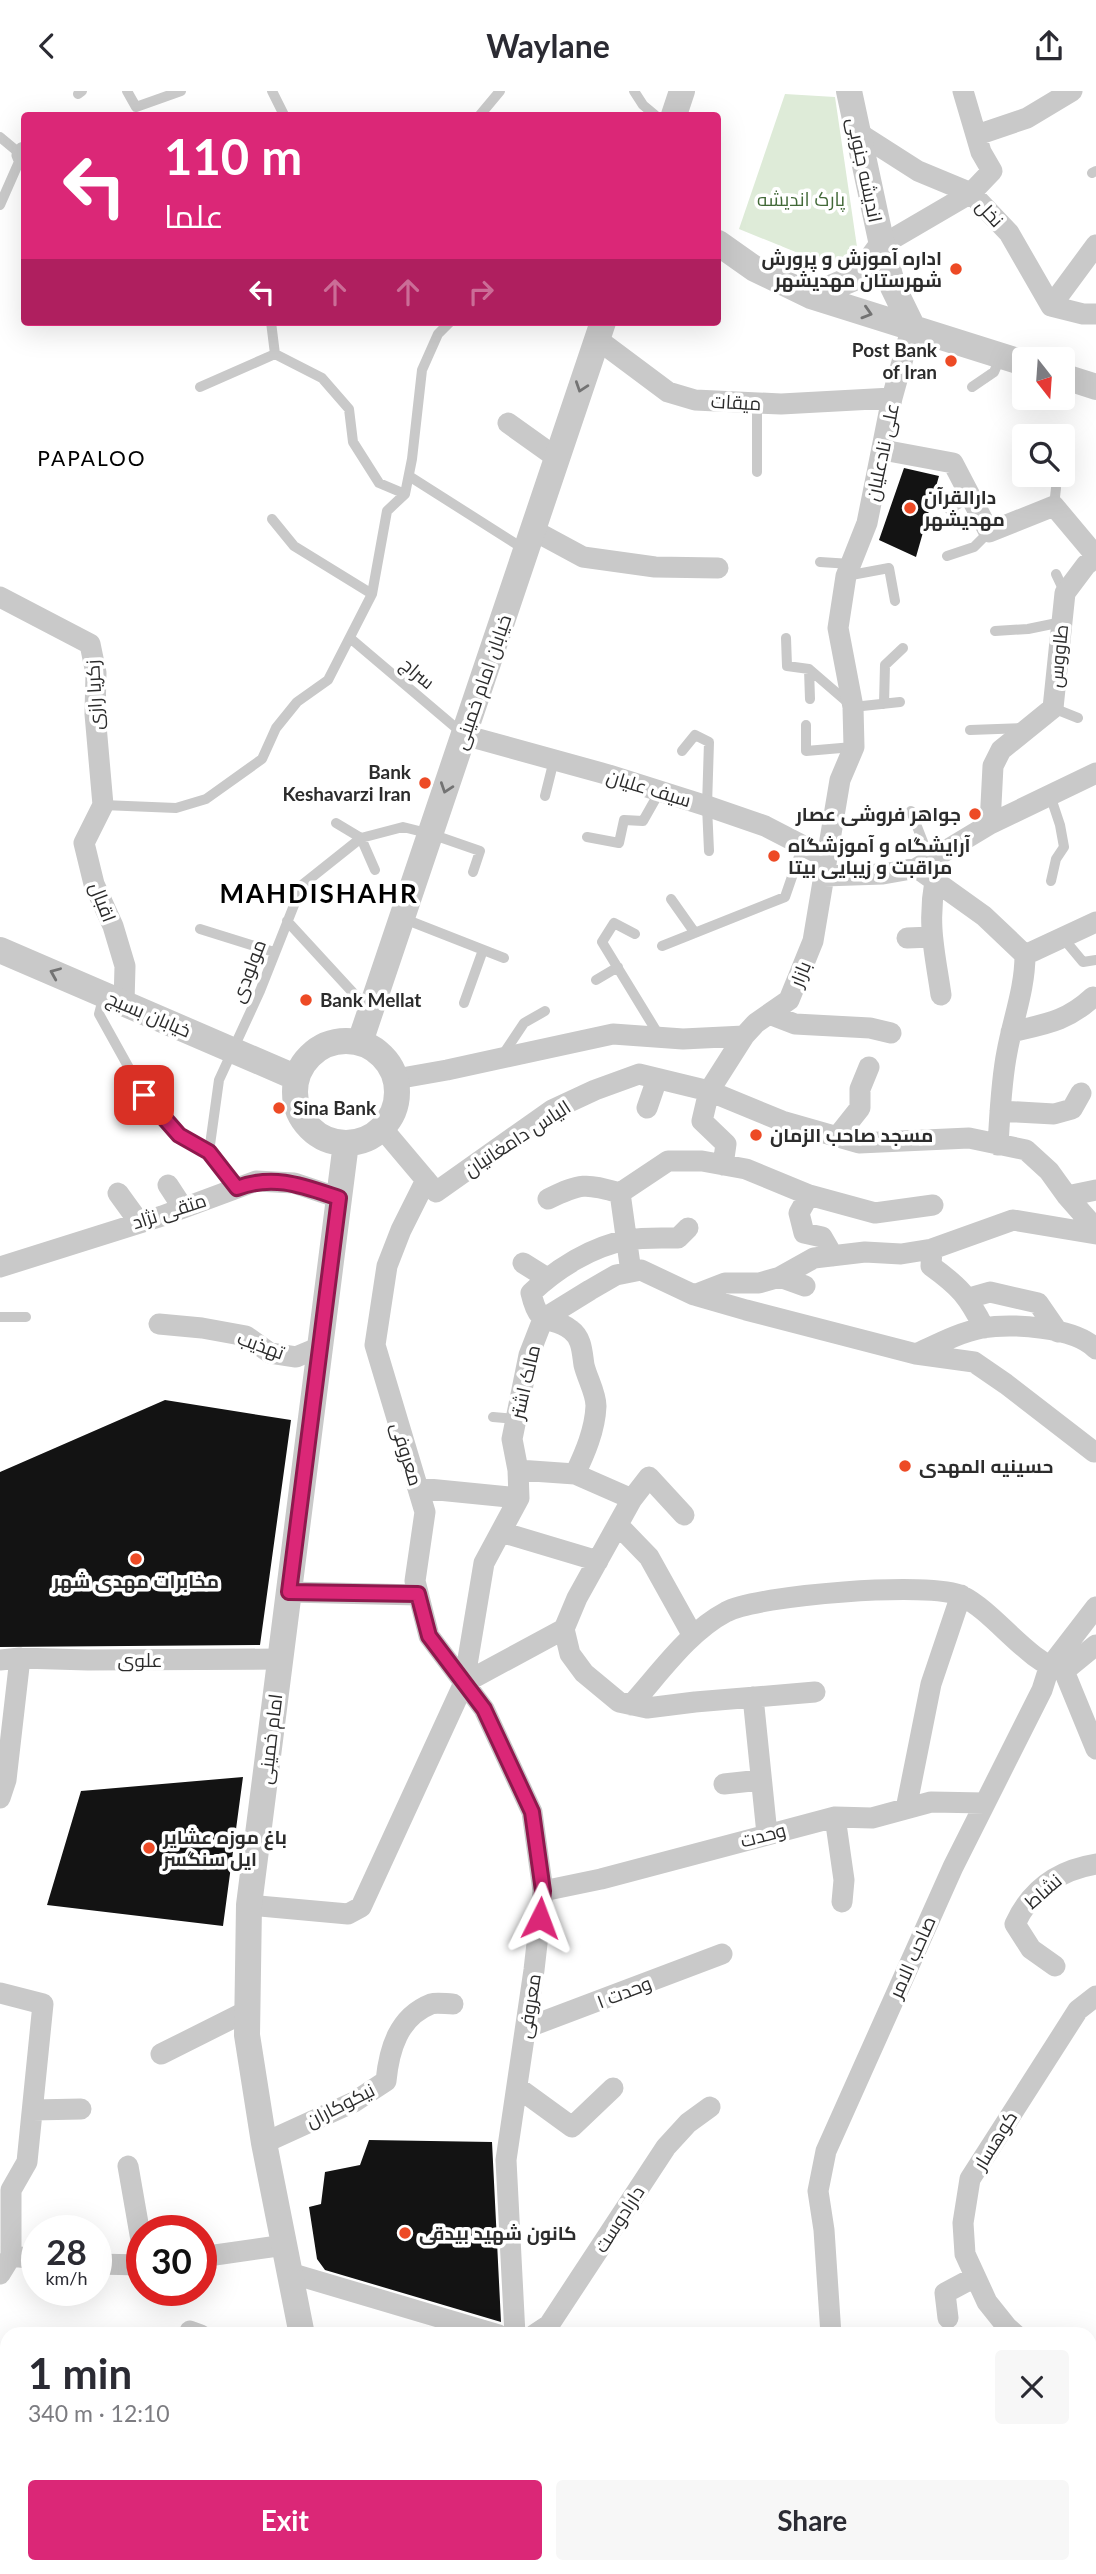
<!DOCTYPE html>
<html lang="en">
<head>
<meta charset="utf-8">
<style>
  :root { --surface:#fff; --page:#f7f7f7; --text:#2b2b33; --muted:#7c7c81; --accent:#db2777 }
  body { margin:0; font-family:Lato,Cairo,sans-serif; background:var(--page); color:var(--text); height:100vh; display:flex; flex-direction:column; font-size:26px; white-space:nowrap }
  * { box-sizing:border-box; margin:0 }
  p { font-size:23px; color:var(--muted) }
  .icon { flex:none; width:38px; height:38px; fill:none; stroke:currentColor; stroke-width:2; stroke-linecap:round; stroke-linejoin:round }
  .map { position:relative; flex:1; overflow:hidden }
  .side { position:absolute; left:0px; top:2236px; width:1097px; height:247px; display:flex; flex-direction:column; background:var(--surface); border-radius:21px 21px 0 0; box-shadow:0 7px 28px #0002 }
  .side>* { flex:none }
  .hud { position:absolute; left:21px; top:21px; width:700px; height:214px; border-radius:7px; box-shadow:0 7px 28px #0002; background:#db2777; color:#fff; overflow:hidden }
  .needle { width:46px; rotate:163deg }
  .fabs { position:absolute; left:1012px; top:256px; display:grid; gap:14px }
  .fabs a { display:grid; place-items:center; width:63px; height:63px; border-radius:7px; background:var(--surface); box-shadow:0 7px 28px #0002; font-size:35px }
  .speed { position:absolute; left:21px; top:2124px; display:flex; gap:14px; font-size:35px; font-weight:700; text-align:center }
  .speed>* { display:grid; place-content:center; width:91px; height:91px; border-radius:50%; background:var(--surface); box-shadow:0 7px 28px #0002; line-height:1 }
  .speed small { font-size:18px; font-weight:400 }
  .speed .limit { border:10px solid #d22; background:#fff; color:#111 }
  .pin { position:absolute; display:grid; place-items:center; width:60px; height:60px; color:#fff; margin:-30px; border-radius:14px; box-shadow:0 4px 10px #0006 }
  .me { position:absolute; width:77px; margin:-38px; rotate:3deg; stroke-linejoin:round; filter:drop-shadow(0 0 5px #0008) }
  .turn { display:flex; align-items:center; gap:24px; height:147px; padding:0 28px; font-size:32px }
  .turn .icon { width:91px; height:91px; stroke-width:2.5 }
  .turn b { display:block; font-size:49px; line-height:60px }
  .lanes { display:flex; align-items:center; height:66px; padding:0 28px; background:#0003; justify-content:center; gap:35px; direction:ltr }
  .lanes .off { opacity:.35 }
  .round { display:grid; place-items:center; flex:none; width:74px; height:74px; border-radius:7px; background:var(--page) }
  .headline { display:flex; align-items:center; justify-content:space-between; height:119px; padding:0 28px }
  h1 { font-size:42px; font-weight:700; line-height:52px }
  .cta { display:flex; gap:14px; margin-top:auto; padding:14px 28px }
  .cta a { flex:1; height:80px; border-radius:7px; background:var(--accent); color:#fff; font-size:28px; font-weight:700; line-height:80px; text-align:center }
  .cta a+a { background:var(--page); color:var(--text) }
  header { display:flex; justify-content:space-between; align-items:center; height:91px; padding:0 28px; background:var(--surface); font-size:32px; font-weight:700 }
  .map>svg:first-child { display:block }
</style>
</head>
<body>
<header><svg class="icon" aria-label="back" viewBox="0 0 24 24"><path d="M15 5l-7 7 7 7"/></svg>Waylane<svg class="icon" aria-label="share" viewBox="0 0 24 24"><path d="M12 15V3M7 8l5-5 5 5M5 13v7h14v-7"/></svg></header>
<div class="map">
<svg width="1096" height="2483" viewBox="0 0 1096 2483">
  <rect width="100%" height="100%" fill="#fff"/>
  <path fill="#deebd8" d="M 785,3 L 835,6 L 857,156 L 830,175 L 739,138 Z"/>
  <path fill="#131313" d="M 904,377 L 939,385 L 916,466 L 879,449 Z
    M 165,1309 L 291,1329 L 260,1554 L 0,1556 L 0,1381 Z
    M 243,1686 L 223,1835 L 47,1814 L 81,1700 Z
    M 369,2049 L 492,2051 L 501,2231 L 325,2179 L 317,2168 L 309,2116 L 321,2113 L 325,2081 L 360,2074 Z"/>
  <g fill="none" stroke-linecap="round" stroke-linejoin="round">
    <path stroke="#c9c9c9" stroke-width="10" d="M 127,0 L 136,16 L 181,0
      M 272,0 L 284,24
      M 634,0 L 643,14 L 655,24
      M 78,3 L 82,0
      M 480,24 L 500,0
      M 0,46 L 24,66
      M 1092,82 L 1096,80
      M 0,114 L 22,64
      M 271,231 L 275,263
      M 200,296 L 275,263 L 322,287 L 349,318 L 353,351 L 379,392 L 405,403
      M 972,296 L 994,281 L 1001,265
      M 757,381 L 757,312
      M 409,385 L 524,458
      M 1054,415 L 1056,397
      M 949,418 L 971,406
      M 272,428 L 294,455 L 372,503
      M 947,465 L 974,456 L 989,441
      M 820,471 L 851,473
      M 1056,483 L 1065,502
      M 846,485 L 889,477 L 895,510
      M 995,540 L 1028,538 L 1062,531
      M 350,547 L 462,642
      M 786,547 L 787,575 L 809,578 L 853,616 L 900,611
      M 809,578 L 810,608
      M 884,613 L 885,574 L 903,557
      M 1053,617 L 1078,627
      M 806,634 L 806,660 L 853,656
      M 970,639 L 1023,637
      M 682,660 L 695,644 L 709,651 L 707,715 L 709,760
      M 1050,704 L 1060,734 L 1064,756 L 1056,768 L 1051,790
      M 545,705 L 554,669
      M 103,714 L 176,717 L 206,708 L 262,668 L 276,637 L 297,611 L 328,589 L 372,503 L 387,420 L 405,403 L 412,368 L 422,279 L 438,243 L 450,231
      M 911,720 L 930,769
      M 336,732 L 361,747 L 375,779
      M 587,746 L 619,752 L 624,729 L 643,730 L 660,700
      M 671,808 L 695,842
      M 402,827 L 504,867
      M 287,830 L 368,918
      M 200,838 L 274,861
      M 635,843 L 614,832 L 602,851 L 660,946
      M 1063,847 L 1083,871 L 1096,869
      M 662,855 L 785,806 L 803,754
      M 596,889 L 618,876
      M 104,904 L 99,923 L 144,1004 L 179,1044 L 209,1061 L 237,1097
      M 464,912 L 483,859
      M 502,965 L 524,932 L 545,920
      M 209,1061 L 219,989 L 260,900 L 302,794 L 361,747 L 403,736 L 431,743 L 480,760 L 473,781
      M 0,1226 L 26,1226
      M 493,1326 L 516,1328"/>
    <path stroke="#c9c9c9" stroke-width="21" d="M 857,41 L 918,80 L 971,102 L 1009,142 L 1051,215 L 1083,223 L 1096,223
      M 977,44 L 1027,27 L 1072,0
      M 22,64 L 24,61
      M 882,154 L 971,102 L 992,80 L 981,61 L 963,0
      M 1051,215 L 1096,154
      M 597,248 L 668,301 L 695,309 L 781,313 L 892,307
      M 508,332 L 557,367
      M 883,359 L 953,372 L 989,441 L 1054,415 L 1096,465
      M 533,439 L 583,466 L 655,476 L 718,477
      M 0,506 L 90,553 L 96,582 L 95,623 L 103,714 L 84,752 L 94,793 L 113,835 L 125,875 L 124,912
      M 464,644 L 609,684 L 707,715 L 765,735 L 827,767
      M 990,733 L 993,675 L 1001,659 L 1053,617 L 1065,502 L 1086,474 L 1096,466
      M 917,777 L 984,825 L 1025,864 C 1025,898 1013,928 1007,961 C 1001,991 1000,1023 998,1054
      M 824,785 L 883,783 L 917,777 L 990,733 L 1096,682
      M 935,790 C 927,834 935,862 941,904
      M 907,847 L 932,846
      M 1025,864 L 1096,831
      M 769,923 L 795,933 L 870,937 L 891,942
      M 1011,941 C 1045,933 1066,931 1093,906
      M 396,988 L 447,979 L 613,943 L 683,948 L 744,945 L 756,932 L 789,909 L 813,850 L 840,689 L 854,656 L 853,616 L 838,537 L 846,485 L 867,432 L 892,307 L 912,235
      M 647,1017 L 657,988
      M 1000,1020 L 1054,1023 L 1072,1018 L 1081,1002
      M 382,1037 L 436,1101 L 552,1019 L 595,999 L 639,983 L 709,1000 L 782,1030 L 859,1052 L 969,1047 L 1026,1059 L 1049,1080 L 1067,1105 L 1096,1138
      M 837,1046 L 860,1017 L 860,998 L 869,976
      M 723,1074 L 726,1053 L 702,1030 L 709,1000 L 744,945
      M 426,1089 L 401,1139 L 387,1175 L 375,1254 L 425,1421 L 415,1490 L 429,1545 L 484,1618 L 532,1721 L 543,1800 L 534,1879 L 506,2069 L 515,2244
      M 168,1094 L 183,1117
      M 118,1102 L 139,1131
      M 620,1102 L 631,1181
      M 809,1104 L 799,1122 L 804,1142 L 822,1146 L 833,1165
      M 1067,1105 L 1096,1099
      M 548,1108 C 581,1092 585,1092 620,1102 L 668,1070 L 702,1070 L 746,1078 L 809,1104 L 875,1122 L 933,1114
      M 932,1158 L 931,1175 C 960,1196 968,1205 984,1237
      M 523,1172 L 547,1187
      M 0,1176 L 162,1125 L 256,1090 L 294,1092 L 339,1107
      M 780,1186 L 805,1195
      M 694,1204 L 725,1192 L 759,1192 L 780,1186 L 814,1167 L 865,1161 L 901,1163 L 932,1158 L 1013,1129 L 1096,1143
      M 969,1207 L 990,1201 L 1038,1212 L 1058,1241
      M 159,1233 L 202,1237 L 246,1245 L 270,1262 L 296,1266 L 320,1256
      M 916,1263 C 938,1253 958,1242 982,1237 C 1012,1232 1075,1236 1096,1258
      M 518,1379 L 575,1383 L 632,1408
      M 575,1383 C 585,1362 595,1339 596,1315 C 596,1302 587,1287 584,1274 C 582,1261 582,1247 571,1239 C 551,1222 540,1241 531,1202 C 556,1178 592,1155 628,1149 C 644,1146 661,1147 678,1147 L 688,1137
      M 418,1397 L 519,1407
      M 684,1424 L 649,1386 L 632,1408 L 577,1507 L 564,1538 L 570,1563 L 584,1582 L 619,1611 L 647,1617 L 695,1611 L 815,1601
      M 618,1434 L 649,1466 L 693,1545
      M 501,1441 L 598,1470
      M 289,1501 L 418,1504
      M 0,1569 L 20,1567 L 88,1569 L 280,1568
      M 1064,1580 L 1096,1658
      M 464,1592 L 564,1538
      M 753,1606 L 767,1743
      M 631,1614 C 660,1582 688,1541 726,1521 C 756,1504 932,1490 962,1505 C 996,1522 1028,1572 1064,1580 L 1096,1554
      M 724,1693 L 761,1689
      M 0,1707 L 6,1689 L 20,1567
      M 906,1718 L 931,1593 L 961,1504
      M 835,1726 L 844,1789 L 842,1811
      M 543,1800 L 601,1788 L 835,1726 L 872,1727 L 931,1711 L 985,1712
      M 249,1814 L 348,1823 L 361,1816 L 464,1592 L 484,1472 L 519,1407 L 518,1379 L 512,1348 L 529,1264 L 543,1228 L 590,1199 L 616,1184 L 641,1179 L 694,1204 L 746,1219 L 916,1263 L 974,1271 L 1006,1293 L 1094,1361
      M 1055,1875 L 1031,1858 L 1015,1833 C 1031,1798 1058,1779 1096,1773
      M 0,1902 L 43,1913 L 27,2071 L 11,2099 L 11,2165
      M 526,1937 L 722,1863
      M 161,1963 L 247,1920
      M 517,1996 L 572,2036 L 613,1997
      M 33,2019 L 81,2018
      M 264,2052 L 354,2011 L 386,1990 C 389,1959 398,1926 431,1913 C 437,1911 446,1913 453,1913
      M 128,2075 L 142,2155
      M 201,2166 L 285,2154
      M 96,2173 L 142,2174
      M 290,2182 L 499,2244
      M 0,2183 L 11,2165 L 37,2168
      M 948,2227 L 945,2202 L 975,2186
      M 190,2240 L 201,2244
      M 534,2244 L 549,2234 L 666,2056 L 688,2032 L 710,2016
      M 831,2244 L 824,2139 L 818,2100 L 826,2060 L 953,1776 L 1042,1599 L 1049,1577 L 1096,1516
      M 1016,2244 L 1007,2236 L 987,2211 L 965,2163 L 963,2132 L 970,2088 L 1078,1919 L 1096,1905
      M 1090,2334 L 1096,2333
      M 814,2476 L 850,2483
      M 501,2483 L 502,2476
      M 1068,2483 L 1068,2476"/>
    <path stroke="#c9c9c9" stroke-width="26" d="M 849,0 L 882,154 L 893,196 L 912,235
      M 674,24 L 682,0
      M 718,152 L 755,178 L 811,205 L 1024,272
      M 811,205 L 859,185 L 882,154
      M 1062,285 L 1096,296
      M 0,859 L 297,987
      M295 1001a51 51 0 1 1 102 0a51 51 0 1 1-102 0Z
      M 360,951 L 603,231
      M 302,2244 L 264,2052 L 247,1944 L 249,1814 L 346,1052
      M 360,2476 L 362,2483"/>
  </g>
  <defs><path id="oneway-chevron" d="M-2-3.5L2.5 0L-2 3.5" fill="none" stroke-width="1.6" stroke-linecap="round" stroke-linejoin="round" transform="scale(1.75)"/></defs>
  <g stroke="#737373">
    <use href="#oneway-chevron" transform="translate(867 222) rotate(17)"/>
    <use href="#oneway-chevron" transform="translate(581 296) rotate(109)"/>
    <use href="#oneway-chevron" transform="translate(446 697) rotate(109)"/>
    <use href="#oneway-chevron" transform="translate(55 882) rotate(-157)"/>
  </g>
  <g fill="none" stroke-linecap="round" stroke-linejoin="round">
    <defs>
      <path id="route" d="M 144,1004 L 179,1044 L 209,1061 L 237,1097 C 274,1083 303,1095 339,1107 L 289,1501 L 418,1503 L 429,1545 L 484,1618 L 532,1721 L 543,1800 L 540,1827"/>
    </defs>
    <use href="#route" stroke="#8e194d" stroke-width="18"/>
    <use href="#route" stroke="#db2777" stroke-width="12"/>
  </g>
  <g fill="#ed4a25" stroke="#fff" stroke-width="2.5">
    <circle cx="956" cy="178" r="7"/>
    <circle cx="951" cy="270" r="7"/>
    <circle cx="910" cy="417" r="7"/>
    <circle cx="425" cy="692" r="7"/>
    <circle cx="975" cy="723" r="7"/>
    <circle cx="774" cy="765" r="7"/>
    <circle cx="306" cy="909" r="7"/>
    <circle cx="279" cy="1017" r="7"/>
    <circle cx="756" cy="1044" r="7"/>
    <circle cx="905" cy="1375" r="7"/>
    <circle cx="136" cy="1468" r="7"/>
    <circle cx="149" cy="1757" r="7"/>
    <circle cx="405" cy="2142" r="7"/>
  </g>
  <g text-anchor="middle" stroke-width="7" stroke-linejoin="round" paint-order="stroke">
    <g font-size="19" fill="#2c2c2c" stroke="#fff">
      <text transform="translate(865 79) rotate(78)" y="7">اندیشه جنوبی</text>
      <text transform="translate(990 122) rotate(47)" y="7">نخل</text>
      <text transform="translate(736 311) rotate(3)" y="7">میقات</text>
      <text transform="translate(882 361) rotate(-78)" y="7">علی نادعلیان</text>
      <text transform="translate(1058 565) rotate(-84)" y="7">طاووس</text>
      <text transform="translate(418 582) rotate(40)" y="7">سراج</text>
      <text transform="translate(482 591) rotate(-71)" y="7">خیابان امام خمینی</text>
      <text transform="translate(94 604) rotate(-93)" y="7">زکریا رازی</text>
      <text transform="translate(649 697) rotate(17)" y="7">سیف علیان</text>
      <text transform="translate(103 811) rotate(69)" y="7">اقبال</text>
      <text transform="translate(248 880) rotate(-69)" y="7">مولودی</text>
      <text transform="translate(800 883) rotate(-68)" y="7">بازار</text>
      <text transform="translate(149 923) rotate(23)" y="7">خیابان بسیج</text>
      <text transform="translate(517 1047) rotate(-33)" y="7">الیاس دامغانیان</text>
      <text transform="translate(169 1120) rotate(-18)" y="7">متقی نژاد</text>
      <text transform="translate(261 1254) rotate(20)" y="7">تهذیب</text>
      <text transform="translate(525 1291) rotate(-77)" y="7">مالک اشتر</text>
      <text transform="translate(407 1363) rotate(73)" y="7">معروفی</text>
      <text x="140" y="1576">علوی</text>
      <text transform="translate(270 1648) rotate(-83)" y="7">امام خمینی</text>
      <text transform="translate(763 1744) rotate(-15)" y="7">وحدت</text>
      <text transform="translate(1043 1800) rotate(-41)" y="7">نشاط</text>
      <text transform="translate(912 1866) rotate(-66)" y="7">صاحب الامر</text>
      <text transform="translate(624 1901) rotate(-21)" y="7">وحدت ۱</text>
      <text transform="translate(529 1915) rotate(-81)" y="7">معروفی</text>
      <text transform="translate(340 2014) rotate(-27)" y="7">نیکوکاران</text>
      <text transform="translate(995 2049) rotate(-58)" y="7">کوهسار</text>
      <text transform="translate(619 2128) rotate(-57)" y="7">دارادوست</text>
    </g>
    <g font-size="19" fill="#426938" stroke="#fff">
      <text x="801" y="115">پارک اندیشه</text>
    </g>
    <g font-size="19" font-weight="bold" fill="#2c2c2c" stroke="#fff" text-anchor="start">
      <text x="942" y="174" text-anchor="end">اداره آموزش و پرورش<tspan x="942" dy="22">شهرستان مهدیشهر</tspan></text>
      <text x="937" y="266" text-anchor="end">Post Bank<tspan x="937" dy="22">of Iran</tspan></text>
      <text x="924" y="413">دارالقرآن<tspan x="924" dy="22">مهدیشهر</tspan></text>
      <text x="411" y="688" text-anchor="end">Bank<tspan x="411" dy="22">Keshavarzi Iran</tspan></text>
      <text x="961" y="730" text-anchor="end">جواهر فروشی عصار</text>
      <text x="788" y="761">آرایشگاه و آموزشگاه<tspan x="788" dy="22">مراقبت و زیبایی بیتا</tspan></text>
      <text x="320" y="916">Bank Mellat</text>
      <text x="293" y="1024">Sina Bank</text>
      <text x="770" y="1051">مسجد صاحب الزمان</text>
      <text x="919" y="1382">حسینیه المهدی</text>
      <text x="136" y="1497" text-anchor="middle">مخابرات مهدی شهر</text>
      <text x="163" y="1753">باغ موزه عشایر<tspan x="163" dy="22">ایل سنگسر</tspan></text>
      <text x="419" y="2149">کانون شهید بیدقی</text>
    </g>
    <g font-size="21" letter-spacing="2" fill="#000" stroke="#fff">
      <text x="92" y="375">PAPALOO</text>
    </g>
    <g font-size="26" font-weight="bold" letter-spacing="2" fill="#000" stroke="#fff">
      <text x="319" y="812">MAHDISHAHR</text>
    </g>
  </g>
</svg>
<div class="fabs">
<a><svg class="needle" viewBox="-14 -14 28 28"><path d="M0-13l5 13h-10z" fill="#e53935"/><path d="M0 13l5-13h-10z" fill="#7c7c81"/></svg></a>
<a><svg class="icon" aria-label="search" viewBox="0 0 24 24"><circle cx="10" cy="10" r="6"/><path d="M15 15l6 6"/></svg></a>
</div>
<div class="speed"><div>28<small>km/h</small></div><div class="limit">30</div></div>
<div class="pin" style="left:144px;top:1004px;background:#d93025"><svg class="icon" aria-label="arrive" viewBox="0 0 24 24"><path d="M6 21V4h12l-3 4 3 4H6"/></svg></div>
<svg class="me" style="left:540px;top:1827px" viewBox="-20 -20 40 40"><path d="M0-17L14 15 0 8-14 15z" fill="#db2777" stroke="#fff" stroke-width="4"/></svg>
<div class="hud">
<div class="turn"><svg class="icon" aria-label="left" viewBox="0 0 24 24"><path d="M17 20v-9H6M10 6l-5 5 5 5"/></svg><div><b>110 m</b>علما</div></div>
<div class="lanes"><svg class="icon" aria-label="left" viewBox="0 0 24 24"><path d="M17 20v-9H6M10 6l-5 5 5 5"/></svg><svg class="icon off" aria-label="ahead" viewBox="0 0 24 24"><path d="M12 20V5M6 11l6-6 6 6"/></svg><svg class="icon off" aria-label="ahead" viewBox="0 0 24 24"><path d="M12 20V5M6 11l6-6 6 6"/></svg><svg class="icon off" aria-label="right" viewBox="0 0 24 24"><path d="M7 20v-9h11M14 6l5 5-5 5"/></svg></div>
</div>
<section class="side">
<div class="headline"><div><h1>1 min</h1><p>340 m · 12:10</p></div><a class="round"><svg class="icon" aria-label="close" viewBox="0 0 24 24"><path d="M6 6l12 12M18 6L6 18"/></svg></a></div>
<div class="cta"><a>Exit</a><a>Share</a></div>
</section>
</div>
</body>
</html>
